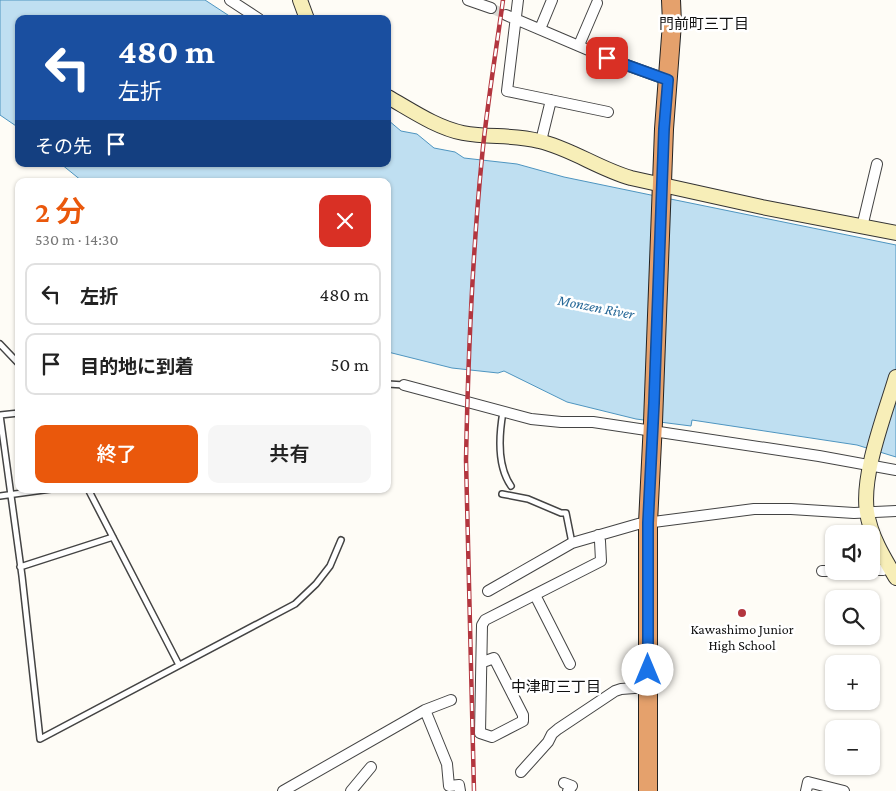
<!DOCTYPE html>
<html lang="ja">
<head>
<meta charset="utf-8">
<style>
  :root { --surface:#fff; --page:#f6f6f6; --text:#222; --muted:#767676; --line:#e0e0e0; --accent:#ea580c }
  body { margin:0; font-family:"Crimson Pro","Noto Sans JP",serif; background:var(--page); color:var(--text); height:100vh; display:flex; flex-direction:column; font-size:19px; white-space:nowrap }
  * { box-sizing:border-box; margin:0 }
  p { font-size:16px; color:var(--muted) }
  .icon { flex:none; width:28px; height:28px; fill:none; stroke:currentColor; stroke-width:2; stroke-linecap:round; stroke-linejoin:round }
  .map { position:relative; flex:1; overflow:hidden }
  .sheet { position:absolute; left:15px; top:178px; width:376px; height:315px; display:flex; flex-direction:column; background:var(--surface); border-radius:10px; box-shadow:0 1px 4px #0004 }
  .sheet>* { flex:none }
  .top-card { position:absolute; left:15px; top:15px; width:376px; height:152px; border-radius:10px; box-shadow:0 1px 4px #0004; background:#1a4fa0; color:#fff; overflow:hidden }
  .tools { position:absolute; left:825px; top:525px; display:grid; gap:10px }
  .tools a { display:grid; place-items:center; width:55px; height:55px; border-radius:10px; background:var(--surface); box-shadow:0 1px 4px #0004; font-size:25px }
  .pin { position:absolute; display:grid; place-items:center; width:42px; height:42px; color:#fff; margin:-21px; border-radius:10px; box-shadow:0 2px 8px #0006 }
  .me { position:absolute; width:55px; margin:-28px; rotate:0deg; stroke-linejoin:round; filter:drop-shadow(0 0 4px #0008) }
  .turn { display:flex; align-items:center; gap:18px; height:105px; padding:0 20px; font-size:22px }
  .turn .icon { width:65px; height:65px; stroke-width:2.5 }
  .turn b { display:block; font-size:35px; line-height:42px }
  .then { display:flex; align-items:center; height:48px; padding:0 20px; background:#0003; gap:10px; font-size:19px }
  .round { display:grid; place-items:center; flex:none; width:52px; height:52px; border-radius:10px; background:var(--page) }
  .headline { display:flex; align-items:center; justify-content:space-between; height:85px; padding:0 20px }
  h1 { font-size:30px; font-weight:600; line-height:38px; color:var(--accent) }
  .primary-button { display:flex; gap:10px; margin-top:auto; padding:10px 20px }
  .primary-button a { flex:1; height:58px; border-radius:10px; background:var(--accent); color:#fff; font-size:20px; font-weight:600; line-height:58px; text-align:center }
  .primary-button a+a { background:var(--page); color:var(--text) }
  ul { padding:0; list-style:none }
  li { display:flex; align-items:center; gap:15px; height:62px; margin:0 10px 8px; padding:0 10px; border:2px solid var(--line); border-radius:10px }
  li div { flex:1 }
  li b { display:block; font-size:19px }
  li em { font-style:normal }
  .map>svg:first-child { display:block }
</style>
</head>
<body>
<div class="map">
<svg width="896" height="791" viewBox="0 0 896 791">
  <rect width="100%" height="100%" fill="#fefcf6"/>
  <path fill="#bfdff1" stroke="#4e95c0" d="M 0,0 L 205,0 L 234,19 L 19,19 L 19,128 L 0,115 Z
    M 388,120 L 401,131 L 417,134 L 434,148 L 455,152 L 464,158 L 517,164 L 564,177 L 646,194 L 896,245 L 896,457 L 857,445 L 692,420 L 691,426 L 636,419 L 567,402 L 504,371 L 498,373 L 452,368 L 388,352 L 388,181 L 82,181 L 61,164 L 388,164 Z"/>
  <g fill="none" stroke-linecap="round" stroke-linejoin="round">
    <path stroke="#dad9d4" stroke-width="10" stroke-dasharray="10 5" stroke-linecap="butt" d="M 491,8 L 506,15"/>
    <defs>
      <path id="lane" d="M 0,344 L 19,364
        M 388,384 L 404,385
        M 503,412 C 499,435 497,466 511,486
        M 19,413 L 0,415 L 22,576 L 40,739 L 295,604 L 316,584 L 330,566 L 341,540
        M 88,489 L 179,665
        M 502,494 L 528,499 L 561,513 L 566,513 L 572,543
        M 0,496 L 51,489
        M 20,567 L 113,537"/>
      <path id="street" d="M 230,0 L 259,19
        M 468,0 L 491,8
        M 518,0 L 507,91 L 608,112
        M 506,15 L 607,58 L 668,80
        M 540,29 L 552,0
        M 579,45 L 597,3
        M 541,141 L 551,100
        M 862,227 L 877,164
        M 404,385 L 531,419 L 561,422 L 593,422 L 819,456 L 896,470
        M 871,570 L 883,570 L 889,567
        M 822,571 L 834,571
        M 488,591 L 572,543 L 638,524 L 754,509 L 791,509 L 854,513 L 896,511
        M 535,595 L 570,664
        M 483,662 L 494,658 L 523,715 L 523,721 L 492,737 L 480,733 L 482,625 L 485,620 L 601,561 L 600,541 L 598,535
        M 425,710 L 451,700
        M 521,772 L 548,742 L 552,734 L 558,729 L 615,691 L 621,689 L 648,687
        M 564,783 L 572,786 L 568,791
        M 283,791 L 425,710 L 447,764 L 449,786 L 459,785 L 460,791
        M 351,791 L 371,767
        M 806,791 L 808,782 L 844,791"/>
      <path id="secondary" d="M 300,0 L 307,19
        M 388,97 C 411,110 437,128 463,133 C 488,138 514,134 539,141 C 570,148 599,169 631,178 L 762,207 L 896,233
        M 896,377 C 885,414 861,475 867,512 C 870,535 884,558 896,578"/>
      <path id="highway" d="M 648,791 L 648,523 L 653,422 L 664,129 L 672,23 L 671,0"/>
    </defs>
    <use href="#lane" stroke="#444" stroke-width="8"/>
    <use href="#street" stroke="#444" stroke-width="12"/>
    <use href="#secondary" stroke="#333" stroke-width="16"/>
    <use href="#highway" stroke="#222" stroke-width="20"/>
    <use href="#lane" stroke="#fff" stroke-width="5"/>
    <use href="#street" stroke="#fff" stroke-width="10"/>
    <use href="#secondary" stroke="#f7eeb8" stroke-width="14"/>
    <use href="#highway" stroke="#e5a16c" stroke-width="18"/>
    <defs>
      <path id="rail" d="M 474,791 L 466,460 C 468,359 472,258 482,157 C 487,105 496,52 503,0"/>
    </defs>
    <use href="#rail" stroke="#b3363f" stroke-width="4.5"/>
    <use href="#rail" stroke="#fff" stroke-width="2.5" stroke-dasharray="8" stroke-linecap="butt"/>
  </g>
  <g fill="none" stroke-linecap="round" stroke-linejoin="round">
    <defs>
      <path id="route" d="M 607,58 L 668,80 L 664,129 L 654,403 L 648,523 L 648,670"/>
    </defs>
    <use href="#route" stroke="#114b97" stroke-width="12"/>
    <use href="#route" stroke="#1a73e8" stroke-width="9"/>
  </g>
  <circle fill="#b3363f" stroke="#fff" stroke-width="2" cx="742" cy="613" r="5"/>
  <g text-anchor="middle" stroke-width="5" stroke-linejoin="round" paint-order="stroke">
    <g font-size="14" fill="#111" stroke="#fff">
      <text x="742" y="634">Kawashimo Junior<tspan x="742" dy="16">High School</tspan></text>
    </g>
    <g font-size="15" fill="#111" stroke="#fff">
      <text x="704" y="29">門前町三丁目</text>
      <text x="556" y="692">中津町三丁目</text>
    </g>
    <g font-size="15" font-style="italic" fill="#266897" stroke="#fff">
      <text transform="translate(596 307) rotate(11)" y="5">Monzen River</text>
    </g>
  </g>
</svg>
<div class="tools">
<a><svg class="icon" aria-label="sound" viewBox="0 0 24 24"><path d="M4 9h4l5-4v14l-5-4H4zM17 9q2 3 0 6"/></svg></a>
<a><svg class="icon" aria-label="search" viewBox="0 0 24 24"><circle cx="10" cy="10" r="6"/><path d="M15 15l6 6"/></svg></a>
<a>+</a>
<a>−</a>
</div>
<div class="pin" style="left:607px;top:58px;background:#d93025"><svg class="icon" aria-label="arrive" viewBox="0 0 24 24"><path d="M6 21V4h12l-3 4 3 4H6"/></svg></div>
<svg class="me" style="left:648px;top:670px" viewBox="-20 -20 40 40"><circle r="19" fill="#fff"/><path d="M0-13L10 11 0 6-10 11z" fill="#1a73e8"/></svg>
<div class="top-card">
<div class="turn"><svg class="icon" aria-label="left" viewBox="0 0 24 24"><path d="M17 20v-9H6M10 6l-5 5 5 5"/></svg><div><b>480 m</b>左折</div></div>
<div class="then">その先<svg class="icon" aria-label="arrive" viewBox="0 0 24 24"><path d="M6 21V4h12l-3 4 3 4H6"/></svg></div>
</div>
<section class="sheet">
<div class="headline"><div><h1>2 分</h1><p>530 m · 14:30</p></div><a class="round" style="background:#d93025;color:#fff"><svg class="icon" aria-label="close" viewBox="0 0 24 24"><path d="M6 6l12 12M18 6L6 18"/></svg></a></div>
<ul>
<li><svg class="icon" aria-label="left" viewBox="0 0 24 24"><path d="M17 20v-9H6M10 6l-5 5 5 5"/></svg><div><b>左折</b></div><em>480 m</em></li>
<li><svg class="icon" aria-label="arrive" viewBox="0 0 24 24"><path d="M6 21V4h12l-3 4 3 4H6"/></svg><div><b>目的地に到着</b></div><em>50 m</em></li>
</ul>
<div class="primary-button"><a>終了</a><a>共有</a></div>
</section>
</div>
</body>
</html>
